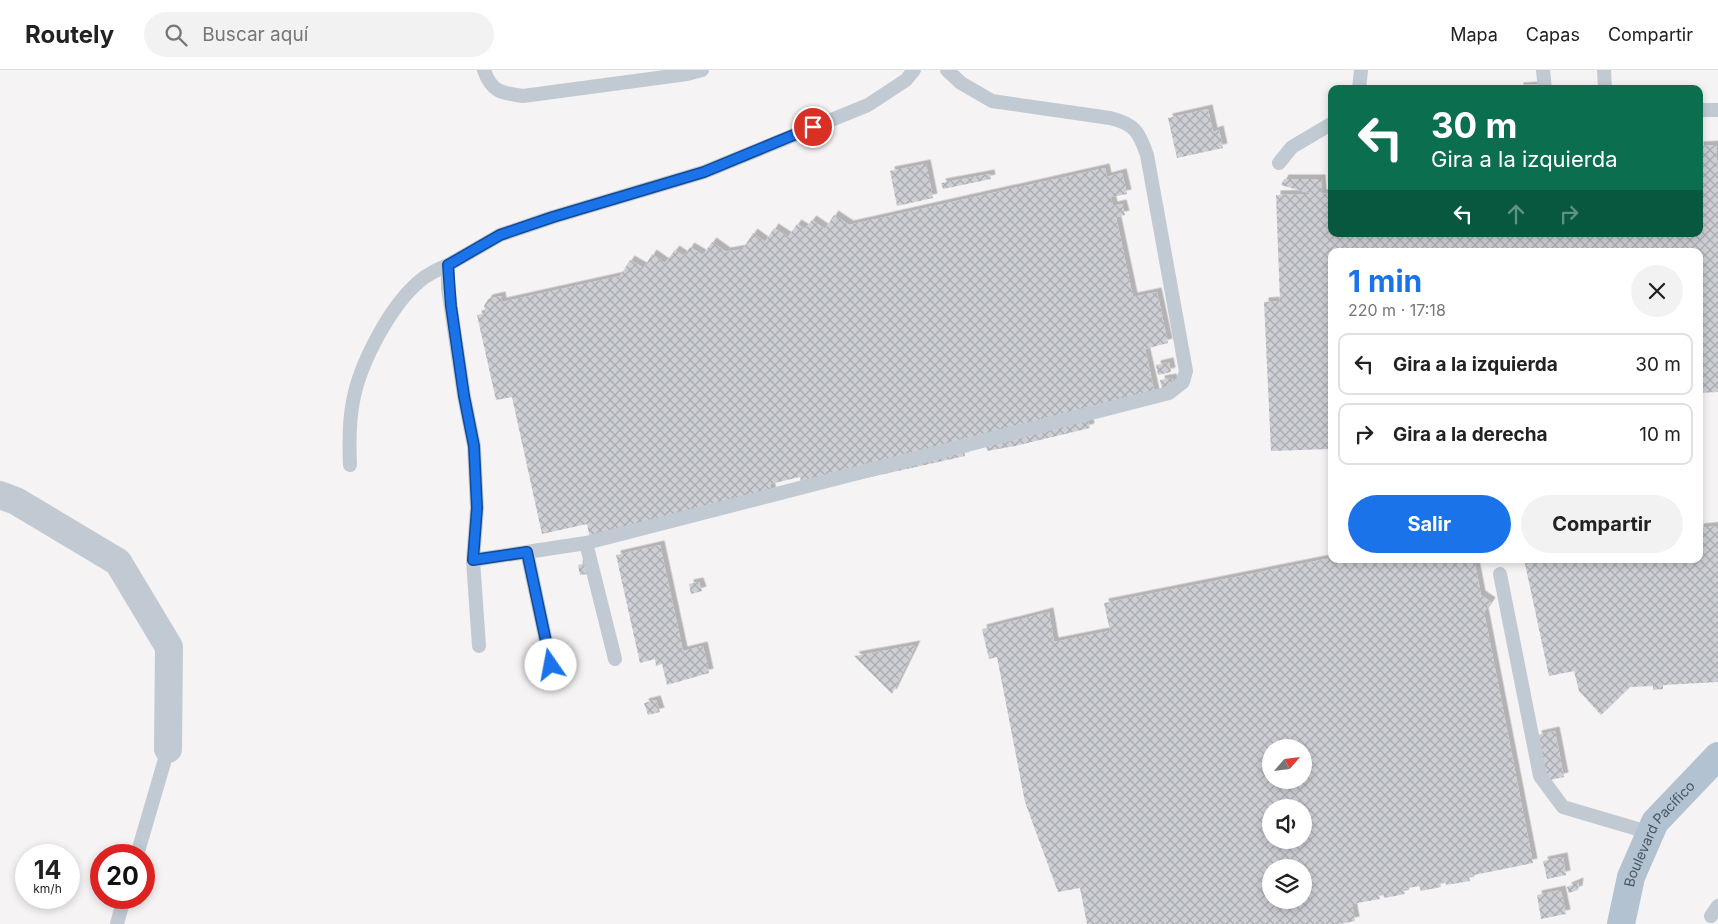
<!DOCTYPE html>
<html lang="es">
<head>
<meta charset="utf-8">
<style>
  :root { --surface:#fff; --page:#f2f2f2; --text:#222; --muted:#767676; --line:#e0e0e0; --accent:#1a73e8 }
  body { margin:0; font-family:Inter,sans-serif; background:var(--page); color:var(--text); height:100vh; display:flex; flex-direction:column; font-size:19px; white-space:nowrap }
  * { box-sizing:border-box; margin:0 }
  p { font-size:16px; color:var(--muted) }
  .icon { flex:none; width:28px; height:28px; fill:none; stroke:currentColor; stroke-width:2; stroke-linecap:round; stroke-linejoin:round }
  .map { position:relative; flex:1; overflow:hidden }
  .panel { position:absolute; left:1328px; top:178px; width:375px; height:315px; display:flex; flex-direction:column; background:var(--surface); border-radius:10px; box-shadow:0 2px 8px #0003 }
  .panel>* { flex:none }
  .guide { position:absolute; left:1328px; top:15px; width:375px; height:152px; border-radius:10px; box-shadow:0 2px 8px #0003; background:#0b6e4f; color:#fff; overflow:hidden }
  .needle { width:32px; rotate:62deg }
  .buttons { position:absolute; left:1262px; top:669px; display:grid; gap:10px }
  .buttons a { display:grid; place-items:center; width:50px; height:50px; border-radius:50%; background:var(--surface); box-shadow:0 2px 8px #0003; font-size:25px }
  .speed { position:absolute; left:15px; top:774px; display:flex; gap:10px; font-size:25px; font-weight:700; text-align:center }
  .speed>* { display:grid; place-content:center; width:65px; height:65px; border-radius:50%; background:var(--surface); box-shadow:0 2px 8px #0003; line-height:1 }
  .speed small { font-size:12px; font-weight:400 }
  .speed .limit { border:8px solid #d22; background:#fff; color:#111 }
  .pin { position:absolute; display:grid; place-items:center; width:42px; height:42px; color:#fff; margin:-21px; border:2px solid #fff; border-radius:50%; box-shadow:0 1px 5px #0007 }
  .me { position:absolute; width:55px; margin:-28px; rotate:348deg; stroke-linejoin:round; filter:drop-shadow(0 0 4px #0008) }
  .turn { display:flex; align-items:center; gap:18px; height:105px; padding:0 20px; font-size:22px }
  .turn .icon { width:65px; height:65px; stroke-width:2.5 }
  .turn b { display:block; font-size:35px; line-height:42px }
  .lanes { display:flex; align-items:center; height:48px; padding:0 20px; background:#0003; justify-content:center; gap:25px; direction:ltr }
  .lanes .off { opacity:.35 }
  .round { display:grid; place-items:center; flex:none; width:52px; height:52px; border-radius:26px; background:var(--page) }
  .overview { display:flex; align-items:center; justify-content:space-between; height:85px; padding:0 20px }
  h1 { font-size:30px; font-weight:700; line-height:38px; color:var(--accent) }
  .button { display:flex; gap:10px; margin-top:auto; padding:10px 20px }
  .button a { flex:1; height:58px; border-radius:30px; background:var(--accent); color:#fff; font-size:20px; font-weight:700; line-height:58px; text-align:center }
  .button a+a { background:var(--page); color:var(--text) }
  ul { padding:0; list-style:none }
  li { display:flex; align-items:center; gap:15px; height:62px; margin:0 10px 8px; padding:0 10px; border:2px solid var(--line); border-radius:10px }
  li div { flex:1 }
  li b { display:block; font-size:19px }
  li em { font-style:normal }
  header { display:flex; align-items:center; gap:30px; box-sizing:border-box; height:70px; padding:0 25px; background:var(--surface); border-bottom:1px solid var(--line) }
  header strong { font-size:24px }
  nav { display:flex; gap:28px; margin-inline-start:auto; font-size:18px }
  .search { width:350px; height:45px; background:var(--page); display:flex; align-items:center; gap:12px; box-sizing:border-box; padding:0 18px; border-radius:28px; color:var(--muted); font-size:19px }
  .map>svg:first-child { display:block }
</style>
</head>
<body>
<header>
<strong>Routely</strong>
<div class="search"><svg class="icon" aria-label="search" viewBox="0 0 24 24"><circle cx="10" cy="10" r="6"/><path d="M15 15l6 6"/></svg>Buscar aquí</div>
<nav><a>Mapa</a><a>Capas</a><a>Compartir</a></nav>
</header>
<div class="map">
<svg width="1718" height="854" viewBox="0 0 1718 854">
  <defs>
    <pattern id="building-cross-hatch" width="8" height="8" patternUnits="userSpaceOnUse" patternTransform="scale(1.25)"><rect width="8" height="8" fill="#cdcfd5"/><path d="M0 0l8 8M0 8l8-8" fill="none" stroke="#a8abb0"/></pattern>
    <filter id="shadow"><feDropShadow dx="4.5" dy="-4.5" stdDeviation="0" flood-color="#0004"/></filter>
  </defs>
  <rect width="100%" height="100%" fill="#f5f3f3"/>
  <path fill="url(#building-cross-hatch)" fill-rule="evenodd" filter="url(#shadow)" d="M 1537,16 L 1538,19 L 1519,19 L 1519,17 Z
    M 1208,39 L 1213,62 L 1219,60 L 1223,78 L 1177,88 L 1168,48 Z
    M 1716,75 L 1718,105 L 1718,322 L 1699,323 L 1699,181 L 1331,181 L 1331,379 L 1271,381 L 1264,232 L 1280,231 L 1276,125 L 1312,124 L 1281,115 L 1284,109 L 1321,109 L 1322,124 L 1331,123 L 1331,164 L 1699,164 L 1699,76 Z
    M 926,94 L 933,128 L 897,136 L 890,101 Z
    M 1105,98 L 1107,107 L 1122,103 L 1127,124 L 1111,127 L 1113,136 L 1122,134 L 1125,145 L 1116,147 L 1133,227 L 1157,222 L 1168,273 L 1145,279 L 1156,328 L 1087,344 L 1090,358 L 1015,376 L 987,381 L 985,367 L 962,371 L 965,386 L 943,391 L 803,422 L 800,407 L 770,414 L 773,429 L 590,468 L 587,454 L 542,464 L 512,327 L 496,330 L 477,245 L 486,243 L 484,236 L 488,229 L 501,226 L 502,232 L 620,206 L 630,190 L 644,198 L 652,184 L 665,193 L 675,180 L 684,186 L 690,177 L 703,185 L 712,172 L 726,182 L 743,179 L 753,163 L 765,172 L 774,158 L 788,167 L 797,154 L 805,159 L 812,150 L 825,159 L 834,145 L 849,155 Z
    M 990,104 L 991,109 L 943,119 L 941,113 Z
    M 1169,292 L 1171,302 L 1158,305 L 1156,295 Z
    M 1172,308 L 1174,317 L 1162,320 L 1160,310 Z
    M 1718,456 L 1718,612 L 1663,615 L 1663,619 L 1653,620 L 1653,616 L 1630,617 L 1601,645 L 1579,621 L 1574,601 L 1549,606 L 1524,489 L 1699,489 L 1699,458 Z
    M 660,475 L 683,581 L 703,576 L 709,603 L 667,615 L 662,594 L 656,596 L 655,589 L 640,593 L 616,485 Z
    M 1331,488 L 1474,489 L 1481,525 L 1491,532 L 1484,542 L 1533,793 L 1469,806 L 1470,811 L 1446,815 L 1445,811 L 1440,812 L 1441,817 L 1421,821 L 1419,816 L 1403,819 L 1405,824 L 1384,828 L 1383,823 L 1379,824 L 1380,829 L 1352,834 L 1355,851 L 1340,854 L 1087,854 L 1080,818 L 1058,822 L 1025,732 L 997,587 L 989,589 L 982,559 L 1049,542 L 1054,572 L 1110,561 L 1104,533 ZM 1271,678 L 1304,678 L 1304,710 L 1271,710 ZM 1271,738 L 1304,738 L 1304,770 L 1271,770 ZM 1271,798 L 1304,798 L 1304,830 L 1271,830 Z
    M 585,493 L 588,504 L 580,505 L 578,495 Z
    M 699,512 L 702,521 L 691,524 L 689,514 Z
    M 916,575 L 892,624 L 854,586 Z
    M 656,630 L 660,642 L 648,645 L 644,633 Z
    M 1555,661 L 1564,707 L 1546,711 L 1537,665 Z
    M 1563,787 L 1566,805 L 1547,809 L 1543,791 Z
    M 1579,812 L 1578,820 L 1569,823 L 1567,817 Z
    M 1561,820 L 1566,844 L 1541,849 L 1537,825 Z"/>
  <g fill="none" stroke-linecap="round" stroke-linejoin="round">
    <path stroke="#c1cad2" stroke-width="14" d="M 484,0 C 491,22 502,23 523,26 L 687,4 L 702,0
      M 1543,0 L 1545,19
      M 1604,0 L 1605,19
      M 1359,19 L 1361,0
      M 1699,40 L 1718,40
      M 1279,93 L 1292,77 L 1331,54
      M 350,395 C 349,374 349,352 353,331 C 360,293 391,234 421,210 C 429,203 439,199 448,195
      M 586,473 L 615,589
      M 527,482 L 586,473 L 1169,323 L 1183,312 L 1186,301 L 1147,85 C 1139,62 1135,54 1110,48 L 992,31 L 961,13 L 947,0
      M 473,490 L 527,482 L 551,595
      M 1500,504 L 1540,706 L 1563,737 L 1651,763
      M 479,576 L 473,490 L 477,438 L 474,376 L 464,326 L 448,218 L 448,195 L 500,165 L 553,147 L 704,102 L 868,35 L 906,10 L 914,0
      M 137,785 L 168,679
      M 1711,846 L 1718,836
      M 117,854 L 124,828"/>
    <path stroke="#c1cad2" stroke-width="28" d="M 0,425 L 16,431 L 118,492 L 169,577 L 168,679"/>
    <path stroke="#b3c2d1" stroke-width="28" id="s1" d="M 1621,854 L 1631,807 L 1655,752 L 1718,686"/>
  </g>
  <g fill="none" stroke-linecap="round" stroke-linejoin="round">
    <defs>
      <path id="route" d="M 551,595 L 527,482 L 473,490 L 477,438 L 474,376 L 464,326 L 451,236 L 448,195 L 500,165 L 553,147 L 704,102 L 813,57"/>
    </defs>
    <use href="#route" stroke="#114b97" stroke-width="12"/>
    <use href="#route" stroke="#1a73e8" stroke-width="9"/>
  </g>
  <g text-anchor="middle" stroke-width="5" stroke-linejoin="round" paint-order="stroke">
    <g font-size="14" fill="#4a5661" stroke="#fff">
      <text dy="5" stroke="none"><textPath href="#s1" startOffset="100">Boulevard Pacífico</textPath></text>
    </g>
  </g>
</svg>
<div class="buttons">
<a><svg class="needle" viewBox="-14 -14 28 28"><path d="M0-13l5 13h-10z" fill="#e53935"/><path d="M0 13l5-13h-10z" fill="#767676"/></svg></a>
<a><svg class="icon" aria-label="sound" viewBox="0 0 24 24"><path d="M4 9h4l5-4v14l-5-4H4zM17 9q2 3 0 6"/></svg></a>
<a><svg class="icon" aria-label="layers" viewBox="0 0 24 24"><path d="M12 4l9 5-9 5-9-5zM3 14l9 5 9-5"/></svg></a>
</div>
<div class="speed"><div>14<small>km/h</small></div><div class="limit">20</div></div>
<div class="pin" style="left:813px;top:57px;background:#d93025"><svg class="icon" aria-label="arrive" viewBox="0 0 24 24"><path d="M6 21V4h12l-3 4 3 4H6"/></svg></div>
<svg class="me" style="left:551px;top:595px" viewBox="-20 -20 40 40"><circle r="19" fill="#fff"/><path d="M0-13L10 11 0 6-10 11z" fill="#1a73e8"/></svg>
<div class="guide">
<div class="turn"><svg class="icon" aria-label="left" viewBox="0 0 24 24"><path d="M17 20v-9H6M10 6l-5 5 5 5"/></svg><div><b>30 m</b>Gira a la izquierda</div></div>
<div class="lanes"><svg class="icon" aria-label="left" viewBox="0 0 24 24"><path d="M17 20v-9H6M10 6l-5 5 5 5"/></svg><svg class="icon off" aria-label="ahead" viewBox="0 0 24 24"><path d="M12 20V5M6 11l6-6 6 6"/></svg><svg class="icon off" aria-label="right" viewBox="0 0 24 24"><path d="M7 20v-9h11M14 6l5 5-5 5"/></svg></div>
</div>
<section class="panel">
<div class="overview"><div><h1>1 min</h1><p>220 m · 17:18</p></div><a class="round"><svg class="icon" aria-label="close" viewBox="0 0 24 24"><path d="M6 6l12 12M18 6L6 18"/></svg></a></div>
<ul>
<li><svg class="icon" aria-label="left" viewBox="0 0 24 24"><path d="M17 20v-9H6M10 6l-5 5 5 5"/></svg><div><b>Gira a la izquierda</b></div><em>30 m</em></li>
<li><svg class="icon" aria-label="right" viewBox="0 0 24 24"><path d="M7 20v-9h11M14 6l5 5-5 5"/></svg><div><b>Gira a la derecha</b></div><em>10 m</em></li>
</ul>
<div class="button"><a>Salir</a><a>Compartir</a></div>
</section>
</div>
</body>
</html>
